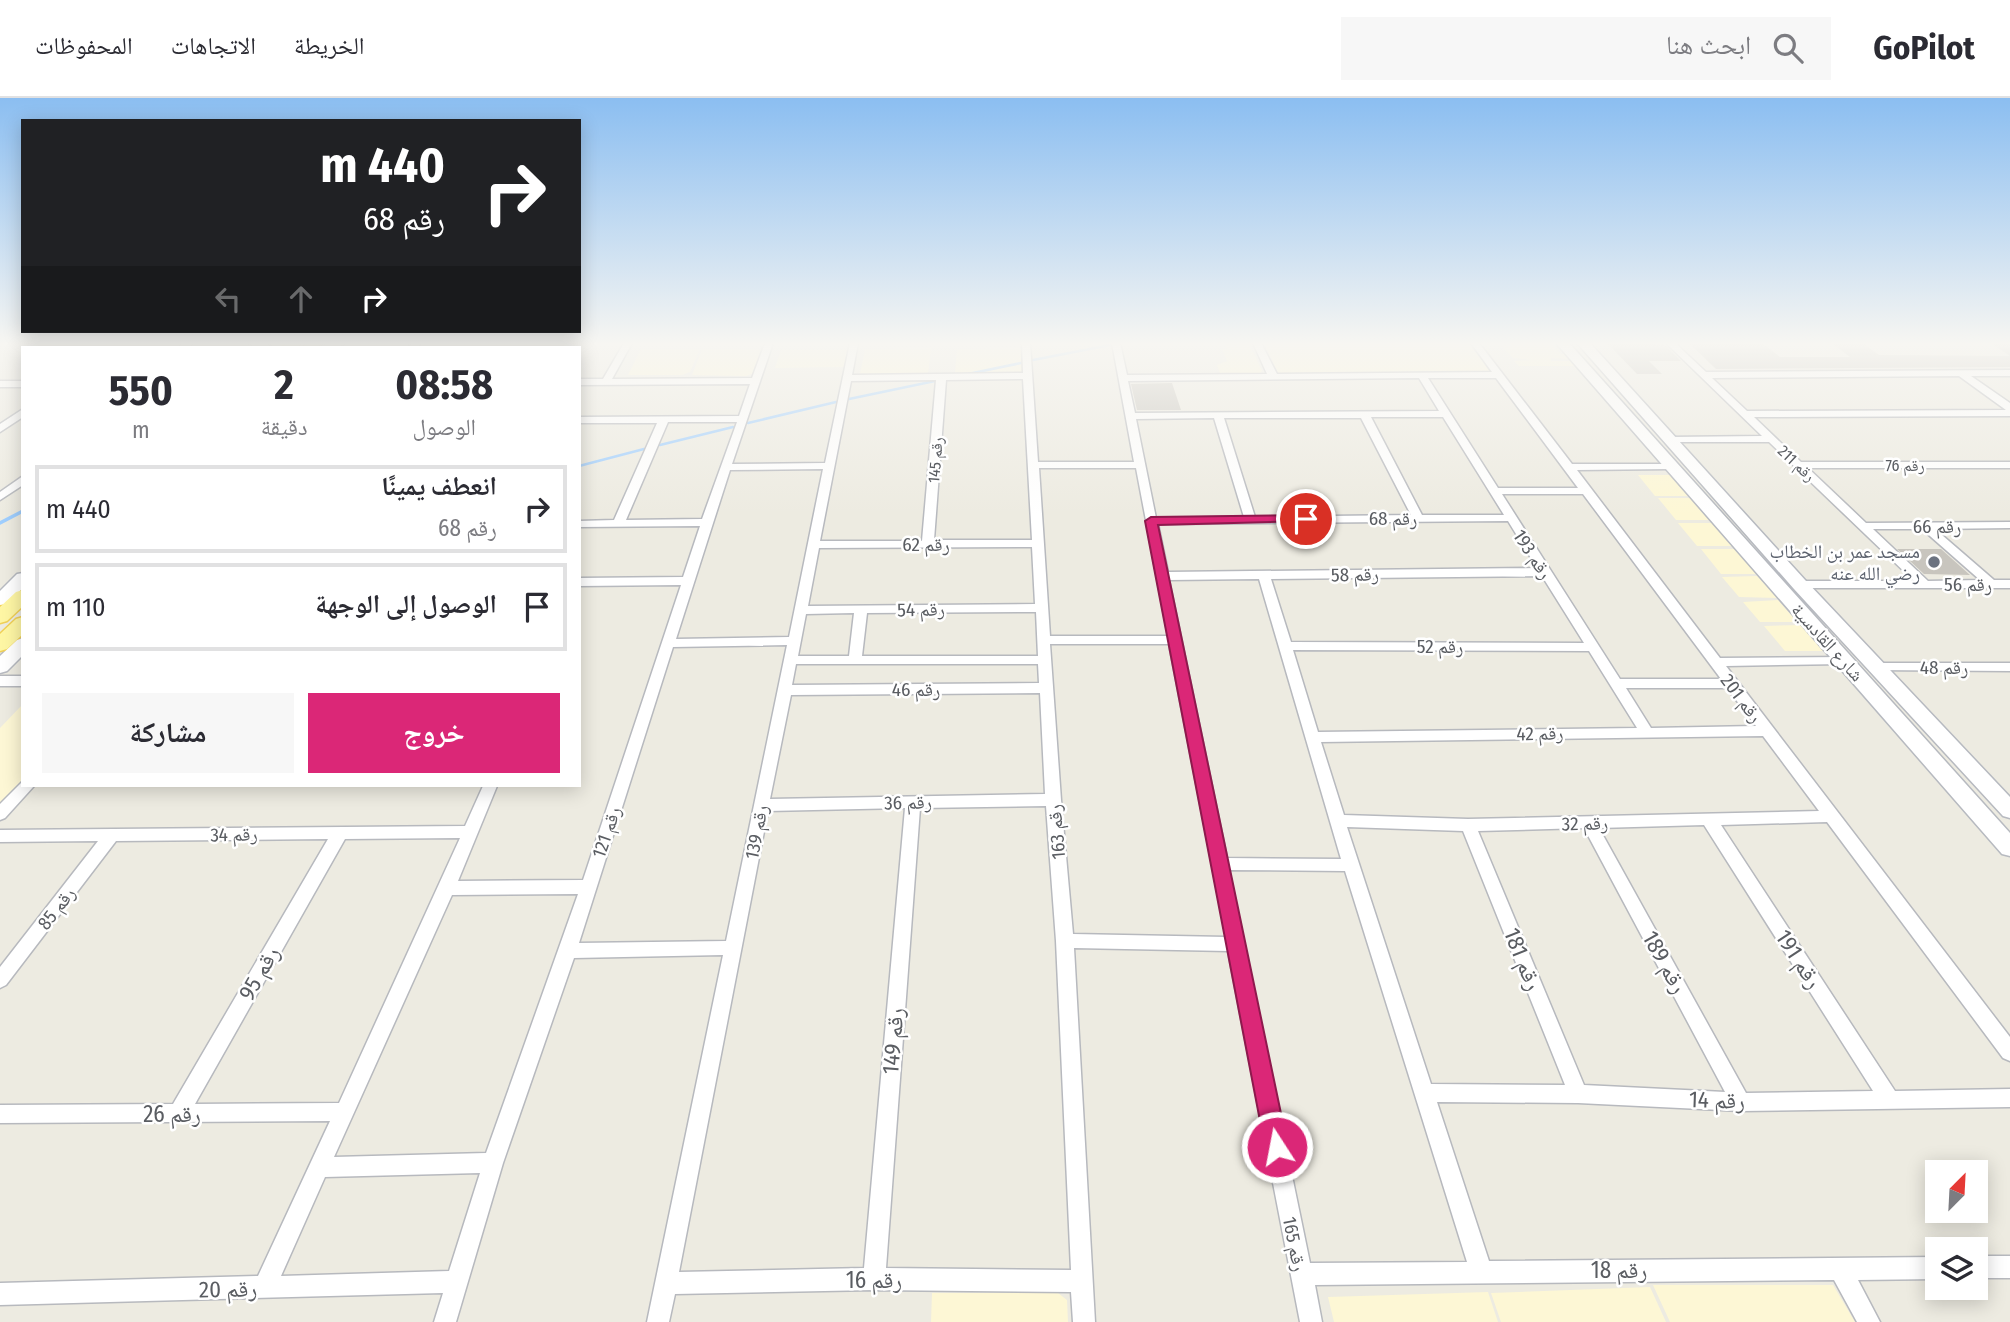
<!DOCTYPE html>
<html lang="ar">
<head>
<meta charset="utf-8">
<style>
  :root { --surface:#fff; --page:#f7f7f7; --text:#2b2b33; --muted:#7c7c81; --line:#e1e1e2; --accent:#db2777 }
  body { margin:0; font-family:"Fira Sans Condensed","Noto Naskh Arabic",sans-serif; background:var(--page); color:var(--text); direction:rtl; height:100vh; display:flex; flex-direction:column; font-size:26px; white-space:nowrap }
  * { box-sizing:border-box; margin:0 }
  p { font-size:23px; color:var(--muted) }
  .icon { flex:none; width:38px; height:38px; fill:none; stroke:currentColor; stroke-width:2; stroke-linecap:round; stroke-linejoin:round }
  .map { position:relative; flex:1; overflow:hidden; direction:ltr }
  .drawer { position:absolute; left:21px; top:248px; width:560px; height:441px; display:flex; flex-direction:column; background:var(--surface); border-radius:0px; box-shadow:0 4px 18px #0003; direction:rtl }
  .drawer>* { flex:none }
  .guide { position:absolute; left:21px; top:21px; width:560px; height:214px; border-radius:0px; box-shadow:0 4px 18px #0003; direction:rtl; background:#202124; color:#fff; overflow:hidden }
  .needle { width:46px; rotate:24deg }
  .controls { position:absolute; left:1925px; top:1062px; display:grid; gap:14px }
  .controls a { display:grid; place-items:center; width:63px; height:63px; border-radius:0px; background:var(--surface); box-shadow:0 4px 18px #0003; font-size:35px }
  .pin { position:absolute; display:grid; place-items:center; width:60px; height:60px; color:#fff; margin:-30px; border:4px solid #fff; border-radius:50%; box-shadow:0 2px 7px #0007 }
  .me { position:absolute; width:77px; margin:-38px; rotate:349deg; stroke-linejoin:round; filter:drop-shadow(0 0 5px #0008) }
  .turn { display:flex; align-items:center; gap:24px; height:147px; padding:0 21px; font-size:32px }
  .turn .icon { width:91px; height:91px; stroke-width:2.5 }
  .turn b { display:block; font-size:49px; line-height:60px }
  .lanes { display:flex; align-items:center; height:66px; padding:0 21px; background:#0003; justify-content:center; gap:35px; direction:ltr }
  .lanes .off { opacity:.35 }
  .eta { display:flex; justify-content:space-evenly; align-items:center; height:119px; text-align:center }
  .eta b { font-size:42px; font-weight:700; line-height:49px }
  .cta { display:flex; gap:14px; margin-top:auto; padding:14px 21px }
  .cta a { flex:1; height:80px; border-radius:0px; background:var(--accent); color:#fff; font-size:28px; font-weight:700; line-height:80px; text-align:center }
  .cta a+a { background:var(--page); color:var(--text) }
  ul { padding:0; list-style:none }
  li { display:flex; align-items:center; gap:21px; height:88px; margin:0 14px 10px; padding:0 7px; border:4px solid var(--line); border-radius:0px }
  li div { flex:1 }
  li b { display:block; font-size:26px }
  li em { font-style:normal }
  header { display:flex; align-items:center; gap:42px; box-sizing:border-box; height:98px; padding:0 35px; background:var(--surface); border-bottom:2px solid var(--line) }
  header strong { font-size:33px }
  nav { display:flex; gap:38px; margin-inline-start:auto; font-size:24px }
  .search { width:490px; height:63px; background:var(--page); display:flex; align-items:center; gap:18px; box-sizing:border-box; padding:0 24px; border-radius:0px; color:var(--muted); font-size:26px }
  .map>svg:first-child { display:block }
</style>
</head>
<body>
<header>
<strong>GoPilot</strong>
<div class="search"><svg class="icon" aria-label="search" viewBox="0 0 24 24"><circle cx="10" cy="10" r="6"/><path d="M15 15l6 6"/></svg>ابحث هنا</div>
<nav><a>الخريطة</a><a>الاتجاهات</a><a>المحفوظات</a></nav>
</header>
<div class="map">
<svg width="2010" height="1224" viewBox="0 0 2010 1224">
  <rect width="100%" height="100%" fill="#edebe1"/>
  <path fill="#fdf7d5" d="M 1224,245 L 1249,245 L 1262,273 L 1260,275 L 1220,275 L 1217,267 L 1227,263 L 1222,251 L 1227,251 Z
    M 1264,245 L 1468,245 L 1492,273 L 1278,275 Z
    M 1501,247 L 1553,247 L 1560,256 L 1565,256 L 1569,261 L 1551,260 L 1551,263 L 1570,263 L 1575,268 L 1519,268 L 1514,263 L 1532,262 L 1513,260 Z
    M 931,250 L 928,276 L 860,276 L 865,251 Z
    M 1023,250 L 1024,276 L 955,275 L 957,251 Z
    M 641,251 L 700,251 L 690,274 L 682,277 L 628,277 Z
    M 702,251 L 761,252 L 754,275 L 746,278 L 692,277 Z
    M 781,252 L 848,252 L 844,269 L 775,270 Z
    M 1638,377 L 1671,377 L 1689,398 L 1655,398 Z
    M 1658,400 L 1692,400 L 1710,422 L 1676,422 Z
    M 1678,425 L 1713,425 L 1733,448 L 1697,448 Z
    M 1701,451 L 1737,451 L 1758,476 L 1721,476 Z
    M 1757,478 L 1777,500 L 1739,499 L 1722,479 Z
    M 1778,502 L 1797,524 L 1760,524 L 1743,504 Z
    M 1801,527 L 1825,553 L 1785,553 L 1764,528 Z
    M 23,606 L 23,681 L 0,707 L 0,630 Z
    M 1653,1187 L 1833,1187 L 1855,1224 L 1670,1224 Z
    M 1650,1189 L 1666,1224 L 1501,1224 L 1491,1195 Z
    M 1488,1194 L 1498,1224 L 1334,1224 L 1328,1199 Z
    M 932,1195 L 1058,1195 L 1067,1202 L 1068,1224 L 931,1224 Z"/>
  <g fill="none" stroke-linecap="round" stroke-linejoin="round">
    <path stroke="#9fcefe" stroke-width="2.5" d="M 318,250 L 327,245
      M 1033,262 L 1110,247
      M 968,276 L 1021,265
      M 849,301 L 935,283
      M 748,325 L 836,304
      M 660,347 L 733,329
      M 579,368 L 644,351"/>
    <path stroke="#9fcefe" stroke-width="3.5" d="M 0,425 L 23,413"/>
  </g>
  <path fill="#c8c5be" d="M 1607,245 L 1665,247 L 1681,263 L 1649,263 L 1662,276 L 1637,276 Z
    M 1689,245 L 1762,245 L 1780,259 L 1850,259 L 1832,245 L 1863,245 L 1879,257 L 2010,258 L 1991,245 L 2010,245 L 2010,269 L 1716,271 Z
    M 1172,285 L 1181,312 L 1137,312 L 1131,286 Z
    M 1897,451 L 1941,451 L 1970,477 L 1924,476 Z"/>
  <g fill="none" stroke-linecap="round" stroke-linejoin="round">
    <defs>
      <path id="street" d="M 183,245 L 193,245 L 188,250 L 178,250 Z
        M 412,245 L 421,245 L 417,250 L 408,250 Z
        M 624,245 L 632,245 L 612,281 L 752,280 L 765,245 L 773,245 L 732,366 L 825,365 L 850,245 L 858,245 L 852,277 L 1023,275 L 1022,245 L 1030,245 L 1038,364 L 1134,364 L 1112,245 L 1120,245 L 1127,277 L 1267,276 L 1253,245 L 1261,245 L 1277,276 L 1492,274 L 1471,245 L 1479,245 L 1572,366 L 1676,366 L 1677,368 L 1672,371 L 1577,372 L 1720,560 L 1849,559 L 1851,562 L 1844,566 L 1726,568 L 2010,939 L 2010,963 L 2003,960 L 1827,724 L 1721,727 L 1895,993 L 2010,991 L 2010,1009 L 1741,1013 L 1578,1005 L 1437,1004 L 1489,1163 L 1937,1159 L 1937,1181 L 1858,1182 L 1880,1224 L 1857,1224 L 1834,1182 L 1315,1187 L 1322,1224 L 1300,1224 L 1228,853 L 1074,850 L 1095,1224 L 1073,1224 L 1071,1194 L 874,1192 L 675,1196 L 669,1224 L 647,1224 L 723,857 L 574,860 L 503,1065 L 456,1224 L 434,1224 L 443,1195 L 0,1207 L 0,1185 L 258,1178 L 330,1023 L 0,1025 L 0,1007 L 173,1006 L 328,741 L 116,743 L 6,887 L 0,890 L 0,869 L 98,743 L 0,744 L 0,732 L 465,728 L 483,688 L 497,688 L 458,783 L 583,782 L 681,487 L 579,488 L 579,480 L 683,479 L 700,428 L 579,429 L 579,423 L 614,422 L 657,325 L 579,325 L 579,319 L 739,318 L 750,286 L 579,287 L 579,281 L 603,281 ZM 1419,280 L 1439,313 L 1135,315 L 1128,283 ZM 1428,280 L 1496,280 L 1578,390 L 1498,390 ZM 1023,281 L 1032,442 L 934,442 L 946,282 ZM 936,282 L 922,443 L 820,443 L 851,283 ZM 1371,319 L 1443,319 L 1504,417 L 1422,417 ZM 1214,320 L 1244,419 L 1156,420 L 1136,321 ZM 1224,320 L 1361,320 L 1411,417 L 1255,419 ZM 668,324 L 737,324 L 702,421 L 626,422 ZM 1039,370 L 1136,370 L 1168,538 L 1050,538 ZM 823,371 L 789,539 L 676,541 L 730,372 ZM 1502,396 L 1583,396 L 1721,581 L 1620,581 ZM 1508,423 L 1537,470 L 1168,474 L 1158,426 ZM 1032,449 L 1035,506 L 808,508 L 819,450 ZM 1542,478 L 1584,545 L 1291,544 L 1271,481 ZM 1259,481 L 1341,761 L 1227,760 L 1169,482 ZM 1036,514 L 1038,558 L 862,558 L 867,515 ZM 854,515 L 849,558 L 798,558 L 806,516 ZM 1050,546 L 1169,546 L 1226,839 L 1073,836 L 1061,702 ZM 787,547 L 726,843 L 579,845 L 673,549 ZM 1293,552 L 1589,553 L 1637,630 L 1318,634 ZM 796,566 L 1038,566 L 1039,585 L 792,587 ZM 1626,590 L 1727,590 L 1756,628 L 1651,630 ZM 1040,595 L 1045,696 L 770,701 L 791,597 ZM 1763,638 L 1819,713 L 1468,721 L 1344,717 L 1321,644 ZM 1046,708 L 1056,843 L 1071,1172 L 886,1170 L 920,710 ZM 905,710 L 864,1170 L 679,1174 L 768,713 ZM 1704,727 L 1873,993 L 1746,995 L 1599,730 ZM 1347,729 L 1463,733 L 1565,987 L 1431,986 ZM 1584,730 L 1725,994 L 1584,987 L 1478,733 ZM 460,740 L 339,1005 L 195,1006 L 345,741 ZM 1229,772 L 1345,773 L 1467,1164 L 1310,1165 ZM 578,796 L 486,1055 L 334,1059 L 452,797 ZM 480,1075 L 449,1173 L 281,1178 L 325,1079 Z
        M 1666,245 L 1675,245 L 1706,274 L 2010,272 L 2010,278 L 1971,278 L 2010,305 L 2010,318 L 1754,319 L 1801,364 L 2010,364 L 2010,370 L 1808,370 L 1866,425 L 2010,424 L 2010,430 L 1935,431 L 1994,482 L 2010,482 L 2010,490 L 1796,490 L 1794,487 L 1800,483 L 1914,483 L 1769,344 L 1666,344 L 1665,342 L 1670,339 L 1762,338 ZM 1959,278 L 2006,312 L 1747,313 L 1712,280 ZM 1873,431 L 1922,431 L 1980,482 L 1928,483 Z
        M 0,283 L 23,283 L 23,289 L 0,289 Z
        M 23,311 L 23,319 L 0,334 L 0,326 Z
        M 23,378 L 23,387 L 0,402 L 0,394 Z
        M 1877,565 L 2010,565 L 2010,573 L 1872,572 L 1870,569 L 1872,566 Z
        M 0,578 L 23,578 L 23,588 L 0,588 Z
        M 23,683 L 23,688 L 34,688 L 5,720 L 0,722 L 0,706 Z
        M 1976,1158 L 2010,1158 L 2010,1180 L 1976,1180 Z"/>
      <path id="secondary" d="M 249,245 L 265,245 L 273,250 L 257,250 Z
        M 328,245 L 346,245 L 336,250 L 318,250 Z
        M 1556,245 L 1569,245 L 2010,735 L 2010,758 L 2002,756 Z
        M 1577,245 L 1590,245 L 1806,483 L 2010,699 L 2010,720 L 2003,718 L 1794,491 Z
        M 23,475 L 23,490 L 6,506 L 0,507 L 0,493 L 17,476 Z
        M 23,540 L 23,557 L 7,573 L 0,575 L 0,558 L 17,542 Z"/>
      <path id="primary" d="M 286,245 L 301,245 L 296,250 L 281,250 Z
        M 307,245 L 321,245 L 316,250 L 302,250 Z
        M 23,492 L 23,508 L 7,523 L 0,525 L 0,509 L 16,494 Z
        M 23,519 L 23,536 L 7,551 L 0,553 L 0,536 L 16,521 Z"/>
    </defs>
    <use href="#street" stroke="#b7b9be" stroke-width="3"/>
    <use href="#secondary" stroke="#b7bac0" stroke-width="3"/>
    <use href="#primary" stroke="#f0d057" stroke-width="3"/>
    <use href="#street" fill="#fff" fill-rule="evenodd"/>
    <use href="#secondary" fill="#fff" fill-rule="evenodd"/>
    <use href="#primary" fill="#fef6a4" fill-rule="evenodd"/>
  </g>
  <linearGradient id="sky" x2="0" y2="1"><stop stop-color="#8bbef1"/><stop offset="0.59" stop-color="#f7f6f2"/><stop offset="1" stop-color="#f7f6f2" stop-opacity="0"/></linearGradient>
  <rect width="2010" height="416" fill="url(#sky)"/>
  <path fill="#db2777" stroke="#8e194d" stroke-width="2" d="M 1306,417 L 1311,418 L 1311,423 L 1158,427 L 1288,1049 L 1285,1057 L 1277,1060 L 1269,1057 L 1265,1049 L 1145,423 L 1151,419 Z"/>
  <circle fill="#6b7280" stroke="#fff" stroke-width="2.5" cx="1934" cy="464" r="7"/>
  <g text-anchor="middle" stroke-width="5" stroke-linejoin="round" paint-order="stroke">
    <g font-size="16" fill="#5a5d62" stroke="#fff">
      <text transform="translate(935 362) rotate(-85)" y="6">رقم 145</text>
      <text transform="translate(1797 365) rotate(43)" y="6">رقم 211</text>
      <text x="1905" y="373">رقم 76</text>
    </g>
    <g font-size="19" fill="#5a5d62" stroke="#fff">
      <text x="1393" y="427">رقم 68</text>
      <text x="1937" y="435">رقم 66</text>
      <text x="926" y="453">رقم 62</text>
      <text transform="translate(1533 456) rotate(57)" y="7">رقم 193</text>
      <text transform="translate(1355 476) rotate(-1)" y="7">رقم 58</text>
      <text x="1968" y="493">رقم 56</text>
      <text transform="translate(921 511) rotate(-1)" y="7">رقم 54</text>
      <text transform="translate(1828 544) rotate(48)" y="7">شارع القادسية</text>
      <text x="1440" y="555">رقم 52</text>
      <text x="1944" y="576">رقم 48</text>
      <text x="916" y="598">رقم 46</text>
      <text transform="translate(1742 600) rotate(53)" y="7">رقم 201</text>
      <text transform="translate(1540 635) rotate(-1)" y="7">رقم 42</text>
      <text transform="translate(908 704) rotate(-1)" y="7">رقم 36</text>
      <text transform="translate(1585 725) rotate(-1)" y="7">رقم 32</text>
      <text transform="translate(606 734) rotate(-71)" y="7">رقم 121</text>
      <text transform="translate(756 734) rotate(-79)" y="7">رقم 139</text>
      <text transform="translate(1056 734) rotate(-95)" y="7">رقم 163</text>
      <text transform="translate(234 736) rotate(-1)" y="7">رقم 34</text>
      <text transform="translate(56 810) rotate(-52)" y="7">رقم 85</text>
      <text transform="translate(1295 1146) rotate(79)" y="7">رقم 165</text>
    </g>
    <g font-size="19" fill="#5b616d" stroke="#fff" text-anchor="end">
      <text x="1920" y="460">مسجد عمر بن الخطاب<tspan x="1920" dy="22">رضي الله عنه</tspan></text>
    </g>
    <g font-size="23" fill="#5a5d62" stroke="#fff">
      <text transform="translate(1523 861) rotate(68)" y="8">رقم 181</text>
      <text transform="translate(1799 861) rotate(57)" y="8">رقم 191</text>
      <text transform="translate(1665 864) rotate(61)" y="8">رقم 189</text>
      <text transform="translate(259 875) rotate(-60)" y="8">رقم 95</text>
      <text transform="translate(893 943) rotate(-85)" y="8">رقم 149</text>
      <text transform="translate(1717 1002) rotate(2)" y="8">رقم 14</text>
      <text x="172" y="1024">رقم 26</text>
      <text x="1619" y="1180">رقم 18</text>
      <text x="874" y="1190">رقم 16</text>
      <text transform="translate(228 1191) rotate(-1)" y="8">رقم 20</text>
    </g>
  </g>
</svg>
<div class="controls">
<a><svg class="needle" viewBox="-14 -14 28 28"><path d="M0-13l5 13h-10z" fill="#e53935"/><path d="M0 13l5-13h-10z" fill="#7c7c81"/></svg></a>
<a><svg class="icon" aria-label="layers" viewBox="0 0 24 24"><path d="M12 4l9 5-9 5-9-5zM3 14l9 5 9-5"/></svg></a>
</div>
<div class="pin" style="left:1306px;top:421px;background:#d93025"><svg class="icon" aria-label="arrive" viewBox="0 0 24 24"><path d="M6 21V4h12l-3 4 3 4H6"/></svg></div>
<svg class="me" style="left:1277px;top:1049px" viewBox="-20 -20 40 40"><circle r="17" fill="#db2777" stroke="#fff" stroke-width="3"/><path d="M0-11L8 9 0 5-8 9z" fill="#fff"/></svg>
<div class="guide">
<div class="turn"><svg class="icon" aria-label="right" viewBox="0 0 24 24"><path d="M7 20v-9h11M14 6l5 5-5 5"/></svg><div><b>440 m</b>رقم 68</div></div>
<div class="lanes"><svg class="icon off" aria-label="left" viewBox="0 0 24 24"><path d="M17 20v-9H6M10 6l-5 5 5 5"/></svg><svg class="icon off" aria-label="ahead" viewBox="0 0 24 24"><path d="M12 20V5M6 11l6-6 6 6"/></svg><svg class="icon" aria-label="right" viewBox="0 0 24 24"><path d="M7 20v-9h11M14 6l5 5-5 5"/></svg></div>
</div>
<section class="drawer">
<div class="eta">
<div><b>08:58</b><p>الوصول</p></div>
<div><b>2</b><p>دقيقة</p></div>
<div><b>550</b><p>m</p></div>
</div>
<ul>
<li><svg class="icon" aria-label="right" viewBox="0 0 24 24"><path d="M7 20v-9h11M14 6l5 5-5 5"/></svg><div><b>انعطف يمينًا</b><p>رقم 68</p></div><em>440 m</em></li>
<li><svg class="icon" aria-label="arrive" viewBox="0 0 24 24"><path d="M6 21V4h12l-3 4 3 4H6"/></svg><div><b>الوصول إلى الوجهة</b></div><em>110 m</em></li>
</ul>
<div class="cta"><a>خروج</a><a>مشاركة</a></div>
</section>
</div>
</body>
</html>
